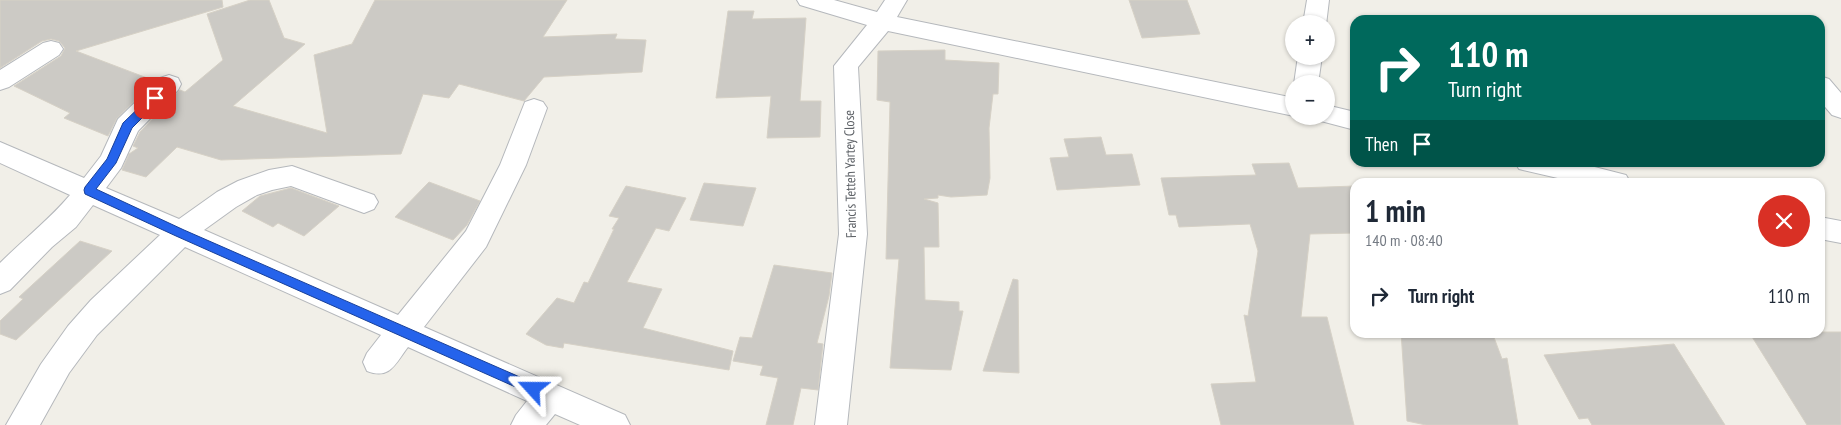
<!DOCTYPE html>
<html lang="en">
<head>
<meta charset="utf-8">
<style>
  :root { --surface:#fff; --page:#f2f2f3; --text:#1f2937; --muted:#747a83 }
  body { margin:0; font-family:"PT Sans Narrow",sans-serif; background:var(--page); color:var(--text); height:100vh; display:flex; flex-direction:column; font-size:19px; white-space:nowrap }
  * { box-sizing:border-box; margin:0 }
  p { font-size:16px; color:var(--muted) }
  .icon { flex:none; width:28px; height:28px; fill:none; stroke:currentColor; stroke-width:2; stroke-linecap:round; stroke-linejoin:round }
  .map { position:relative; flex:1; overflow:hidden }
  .side { position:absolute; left:1350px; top:178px; width:475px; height:160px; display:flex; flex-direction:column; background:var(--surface); border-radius:15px; box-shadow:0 1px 4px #0004 }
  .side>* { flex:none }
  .hud { position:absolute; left:1350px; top:15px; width:475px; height:152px; border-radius:15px; box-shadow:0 1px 4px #0004; background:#00695c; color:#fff; overflow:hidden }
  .fabs { position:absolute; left:1285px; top:15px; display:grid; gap:10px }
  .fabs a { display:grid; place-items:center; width:50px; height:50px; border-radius:50%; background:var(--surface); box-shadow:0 1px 4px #0004; font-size:25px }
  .pin { position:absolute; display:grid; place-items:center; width:42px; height:42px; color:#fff; margin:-21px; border-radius:10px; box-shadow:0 2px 8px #0006 }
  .me { position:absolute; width:55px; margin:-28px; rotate:294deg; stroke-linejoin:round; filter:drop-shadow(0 0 4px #0008) }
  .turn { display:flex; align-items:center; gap:18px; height:105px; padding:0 15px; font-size:22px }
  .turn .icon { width:65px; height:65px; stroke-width:2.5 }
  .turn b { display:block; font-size:35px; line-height:42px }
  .then { display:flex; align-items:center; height:48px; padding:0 15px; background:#0003; gap:10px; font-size:19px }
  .round { display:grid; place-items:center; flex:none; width:52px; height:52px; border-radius:26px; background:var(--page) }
  .summary { display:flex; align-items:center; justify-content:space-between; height:85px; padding:0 15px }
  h1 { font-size:30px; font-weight:700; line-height:38px }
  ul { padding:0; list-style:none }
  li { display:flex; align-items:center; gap:15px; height:65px; padding:0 15px }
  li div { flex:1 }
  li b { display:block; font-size:19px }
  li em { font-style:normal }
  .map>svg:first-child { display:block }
</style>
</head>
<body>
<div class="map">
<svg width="1841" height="425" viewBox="0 0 1841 425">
  <rect width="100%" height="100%" fill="#f1efe8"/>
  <path fill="#cccac5" stroke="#d6d1c6" d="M 0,0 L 222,0 L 223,7 L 76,51 L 155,81 L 117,118 L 108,136 L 64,118 L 70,113 L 14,86 L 61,56 L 65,48 L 59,41 L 51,39 L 42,41 L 0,68 Z
    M 250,0 L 269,0 L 284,38 L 305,44 L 233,106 L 327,133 L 314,55 L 352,44 L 375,0 L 567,0 L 543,37 L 617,34 L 615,39 L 646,40 L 642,72 L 544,77 L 524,101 L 459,84 L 449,98 L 423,94 L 401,154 L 221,160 L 177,147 L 146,177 L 122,170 L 129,154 L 138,148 L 133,146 L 140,132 L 180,90 L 185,92 L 223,60 L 207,14 Z
    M 1129,0 L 1187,0 L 1200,34 L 1142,38 Z
    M 728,11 L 754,11 L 752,19 L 806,18 L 800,101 L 821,101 L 820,137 L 767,138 L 771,96 L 716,98 Z
    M 945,50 L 945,60 L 999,63 L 998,94 L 993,94 L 989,128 L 990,178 L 987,195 L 951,197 L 938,195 L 938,198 L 924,199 L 938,203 L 939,247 L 924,247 L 925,300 L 959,302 L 959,311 L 963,311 L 951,370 L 890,368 L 899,259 L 886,259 L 890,102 L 877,100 L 878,51 Z
    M 1101,137 L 1106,155 L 1132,154 L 1140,185 L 1057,190 L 1050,158 L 1069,157 L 1064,139 Z
    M 1289,163 L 1298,188 L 1355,186 L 1355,233 L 1310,234 L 1301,317 L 1327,317 L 1354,425 L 1221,425 L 1211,384 L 1256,382 L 1244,315 L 1248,316 L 1258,251 L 1250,224 L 1179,227 L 1176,215 L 1169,215 L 1161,178 L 1256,175 L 1252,164 Z
    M 429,182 L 480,201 L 467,225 L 453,240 L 395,217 Z
    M 704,183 L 756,188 L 743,226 L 690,220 Z
    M 626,186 L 686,198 L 669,231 L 656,228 L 627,282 L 662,289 L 643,328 L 733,351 L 729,370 L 564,343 L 563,348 L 546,345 L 526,334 L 557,298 L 574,303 L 584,282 L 588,283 L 614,229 L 612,229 L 619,218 L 609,216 Z
    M 291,188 L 339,206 L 304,236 L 278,223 L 273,227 L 242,211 L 260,196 Z
    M 80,241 L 112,251 L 16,340 L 0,334 L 0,321 L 23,299 L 19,297 Z
    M 774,265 L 832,273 L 829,296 L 817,343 L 823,344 L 818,390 L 801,388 L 793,425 L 766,425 L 778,378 L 760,375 L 763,366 L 733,361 L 740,337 L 752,338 Z
    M 1013,279 L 1018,280 L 1019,373 L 983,371 Z
    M 1401,332 L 1492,332 L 1502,359 L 1507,358 L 1518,425 L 1426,425 L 1407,421 Z
    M 1749,332 L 1841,332 L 1841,425 L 1807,425 Z
    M 1674,344 L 1725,425 L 1592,425 L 1588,418 L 1579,419 L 1544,355 Z"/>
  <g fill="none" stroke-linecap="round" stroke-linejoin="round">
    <defs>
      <path id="minor" d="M 797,0 L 834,0 L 877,12 L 885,0 L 907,0 L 897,17 L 1294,98 L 1294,116 L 888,31 L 858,67 L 867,234 L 847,425 L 815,425 L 839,234 L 834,66 L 867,25 L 800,5 Z
        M 1307,0 L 1329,0 L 1326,25 L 1303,24 Z
        M 51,41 L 59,43 L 63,49 L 59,55 L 9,87 L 0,90 L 0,70 L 43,43 Z
        M 1298,56 L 1322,56 L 1318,84 L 1294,84 Z
        M 169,75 L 178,78 L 181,84 L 178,90 L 138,131 L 121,168 L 106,188 L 179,219 L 217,192 L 238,181 L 269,170 L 292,166 L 374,195 L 378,202 L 374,209 L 364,213 L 291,186 L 272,190 L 257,195 L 236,207 L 204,230 L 398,315 L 466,231 L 500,165 L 525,102 L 534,99 L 543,102 L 547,108 L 526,165 L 486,247 L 424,327 L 625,415 L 630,425 L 580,425 L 555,414 L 546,425 L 511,425 L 516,415 L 527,401 L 408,347 C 395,364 390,380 367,371 L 363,362 L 367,353 L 381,335 L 185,247 L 97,335 L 69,373 L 40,425 L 6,425 L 41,364 L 68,326 L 91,300 L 160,235 L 93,205 L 76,227 L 52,247 L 10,290 L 0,294 L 0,263 C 23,240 49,220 70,195 L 0,163 L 0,142 L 84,178 L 101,156 L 118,119 L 160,78 Z
        M 1820,76 L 1829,79 L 1841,93 L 1841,118 L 1832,115 L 1820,101 Z
        M 1326,105 L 1355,112 L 1355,130 L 1317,120 L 1315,116 L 1326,116 Z
        M 1515,162 L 1575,162 L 1626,175 L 1630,182 L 1575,182 L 1519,169 Z
        M 1820,217 L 1841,221 L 1841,243 L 1820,239 Z"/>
    </defs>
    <use href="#minor" stroke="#b5b8bc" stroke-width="2"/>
    <use href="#minor" fill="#fff" fill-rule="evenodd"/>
  </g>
  <path fill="#2563eb" stroke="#184099" d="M 155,94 L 159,95 L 161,98 L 159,101 L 132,128 L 116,163 L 96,189 L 184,230 L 538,385 L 540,389 L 538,393 L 533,395 L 529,393 L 176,236 L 85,194 L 84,190 L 85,187 L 107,159 L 123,123 L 152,95 Z"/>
  <g text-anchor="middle" stroke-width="4.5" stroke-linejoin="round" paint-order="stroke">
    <g font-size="14" fill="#5f6368" stroke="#fff">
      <text transform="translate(850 174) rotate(-91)" y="5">Francis Tetteh Yartey Close</text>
    </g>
  </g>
</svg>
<div class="fabs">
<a>+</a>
<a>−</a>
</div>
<div class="pin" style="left:155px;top:98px;background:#d93025"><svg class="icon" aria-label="arrive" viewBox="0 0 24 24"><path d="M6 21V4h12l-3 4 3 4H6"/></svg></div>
<svg class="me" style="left:533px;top:389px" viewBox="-20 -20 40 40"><path d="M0-17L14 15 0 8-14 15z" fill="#2563eb" stroke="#fff" stroke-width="4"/></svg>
<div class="hud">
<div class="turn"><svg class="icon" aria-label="right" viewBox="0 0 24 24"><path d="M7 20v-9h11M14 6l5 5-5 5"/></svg><div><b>110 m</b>Turn right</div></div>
<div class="then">Then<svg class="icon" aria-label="arrive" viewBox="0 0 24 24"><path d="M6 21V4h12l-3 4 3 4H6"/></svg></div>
</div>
<section class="side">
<div class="summary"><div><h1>1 min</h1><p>140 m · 08:40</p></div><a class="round" style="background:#d93025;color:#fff"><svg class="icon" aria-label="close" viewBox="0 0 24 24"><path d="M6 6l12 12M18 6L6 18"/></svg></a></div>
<ul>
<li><svg class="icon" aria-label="right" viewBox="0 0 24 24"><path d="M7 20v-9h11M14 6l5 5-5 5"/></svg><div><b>Turn right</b></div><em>110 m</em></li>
</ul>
</section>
</div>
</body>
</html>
